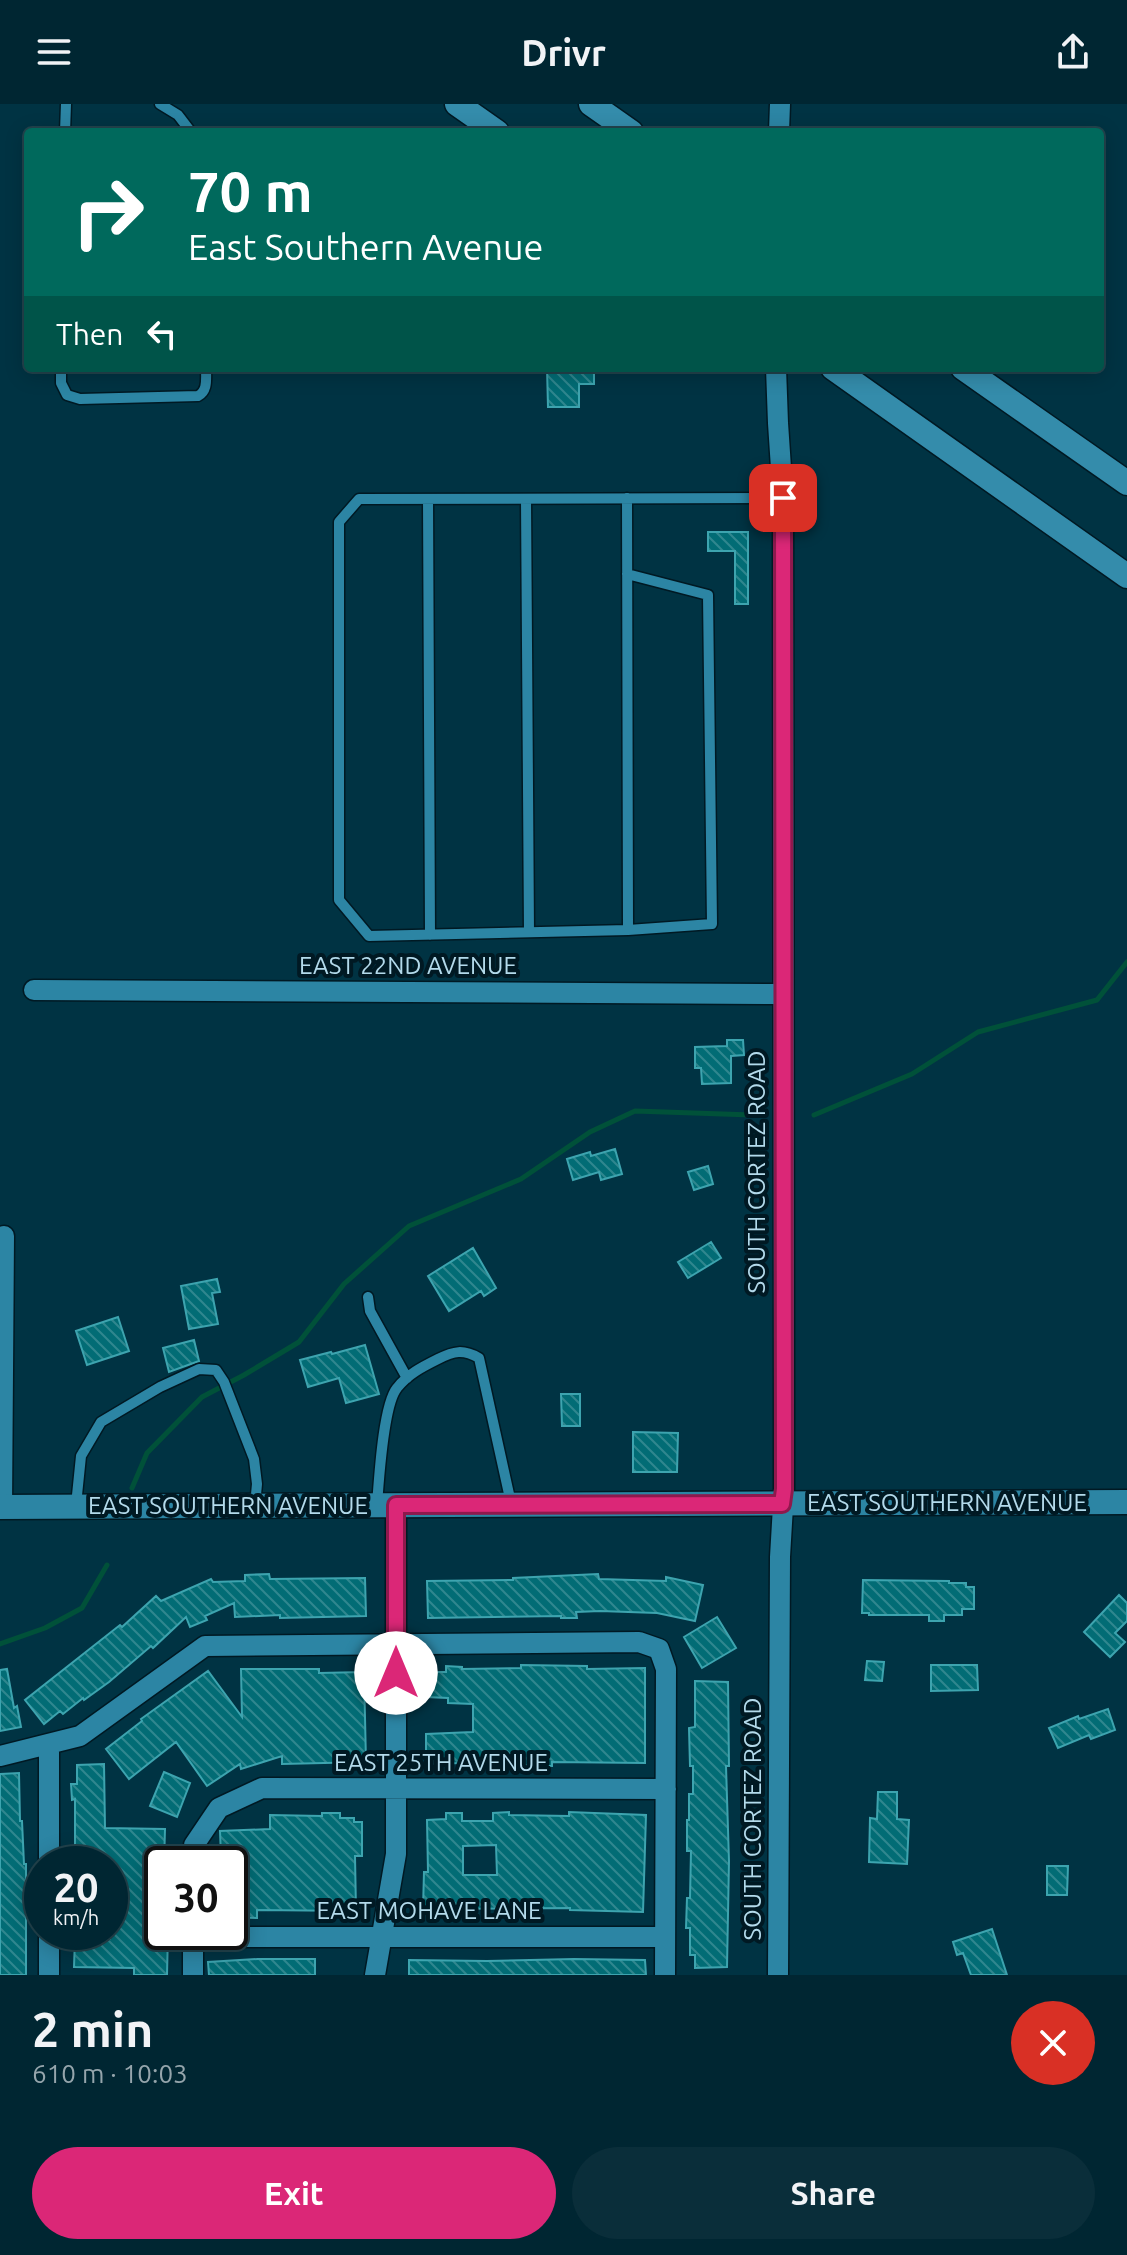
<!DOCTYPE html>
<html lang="en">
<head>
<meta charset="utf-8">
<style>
  :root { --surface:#002632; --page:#0a2e3a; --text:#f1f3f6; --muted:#95a5ac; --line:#22434d; --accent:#db2777 }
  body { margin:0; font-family:Ubuntu,sans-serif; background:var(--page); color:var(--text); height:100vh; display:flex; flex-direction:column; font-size:30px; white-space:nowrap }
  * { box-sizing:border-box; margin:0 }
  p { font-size:26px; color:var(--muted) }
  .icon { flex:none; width:44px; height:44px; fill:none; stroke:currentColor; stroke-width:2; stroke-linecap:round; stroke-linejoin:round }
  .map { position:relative; height:1871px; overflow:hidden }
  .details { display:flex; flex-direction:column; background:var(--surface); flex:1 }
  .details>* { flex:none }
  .guide { position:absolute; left:24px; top:24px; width:1080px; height:244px; border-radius:8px; box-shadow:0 4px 20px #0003,0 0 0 2px var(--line); background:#00695c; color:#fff; overflow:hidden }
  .speed { position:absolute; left:24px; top:1742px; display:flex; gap:16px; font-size:40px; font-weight:700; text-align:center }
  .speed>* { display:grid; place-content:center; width:104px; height:104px; border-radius:50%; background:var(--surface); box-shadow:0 4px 20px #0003,0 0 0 2px var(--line); line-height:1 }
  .speed small { font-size:20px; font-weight:400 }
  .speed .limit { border:4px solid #111; border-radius:12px; background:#fff; color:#111 }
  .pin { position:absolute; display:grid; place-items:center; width:68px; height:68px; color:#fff; margin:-34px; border-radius:16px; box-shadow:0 4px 12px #0006 }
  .me { position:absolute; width:88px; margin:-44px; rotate:0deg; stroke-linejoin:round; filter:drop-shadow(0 0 6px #0008) }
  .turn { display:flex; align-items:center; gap:28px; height:168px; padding:0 32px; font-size:36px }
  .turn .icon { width:104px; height:104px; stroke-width:2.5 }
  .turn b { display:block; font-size:56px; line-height:68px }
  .then { display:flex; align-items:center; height:76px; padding:0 32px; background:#0003; gap:16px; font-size:30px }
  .round { display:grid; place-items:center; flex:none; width:84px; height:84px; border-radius:42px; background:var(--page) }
  .summary { display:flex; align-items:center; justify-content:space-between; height:136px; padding:0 32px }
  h1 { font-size:48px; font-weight:700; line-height:60px }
  .action { display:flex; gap:16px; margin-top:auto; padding:16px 32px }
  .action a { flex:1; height:92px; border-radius:48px; background:var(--accent); color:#fff; font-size:32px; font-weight:700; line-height:92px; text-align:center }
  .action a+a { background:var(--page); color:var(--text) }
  header { display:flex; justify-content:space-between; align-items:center; height:104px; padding:0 32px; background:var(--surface); font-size:36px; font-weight:700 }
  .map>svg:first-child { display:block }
</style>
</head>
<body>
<header><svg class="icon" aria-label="menu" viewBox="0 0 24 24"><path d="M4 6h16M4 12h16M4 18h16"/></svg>Drivr<svg class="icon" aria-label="share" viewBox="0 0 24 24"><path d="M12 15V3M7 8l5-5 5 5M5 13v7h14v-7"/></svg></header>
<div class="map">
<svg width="1127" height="1871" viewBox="0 0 1127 1871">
  <defs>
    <pattern id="building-back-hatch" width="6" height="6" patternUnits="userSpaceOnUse" patternTransform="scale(2)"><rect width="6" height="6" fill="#026c75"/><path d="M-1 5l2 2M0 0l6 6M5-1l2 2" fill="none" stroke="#30878f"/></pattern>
  </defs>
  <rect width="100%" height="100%" fill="#003343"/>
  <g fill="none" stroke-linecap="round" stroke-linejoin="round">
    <path stroke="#005139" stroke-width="5" d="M 814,1011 L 912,970 L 978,928 L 1097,896 L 1127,858
      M 132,1384 L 147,1349 L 202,1293 L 244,1271 L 299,1238 L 344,1180 L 409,1122 L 521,1075 L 590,1028 L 635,1007 L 752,1011
      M 0,1540 L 45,1524 L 82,1504 L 107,1461"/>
  </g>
  <path fill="url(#building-back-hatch)" stroke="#3da4af" stroke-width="2" fill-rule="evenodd" d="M 547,264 L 594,264 L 594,280 L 579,280 L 579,303 L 548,303 Z
    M 708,428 L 748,428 L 748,500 L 735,500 L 735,447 L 708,447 Z
    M 727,936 L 743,936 L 744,951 L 731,952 L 731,979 L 702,980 L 701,964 L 695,964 L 695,943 L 727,942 Z
    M 615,1045 L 622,1070 L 601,1076 L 599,1068 L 573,1076 L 567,1055 L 590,1048 L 591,1052 Z
    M 708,1062 L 713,1080 L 694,1086 L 688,1068 Z
    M 711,1138 L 721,1154 L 688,1174 L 678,1158 Z
    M 473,1144 L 496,1184 L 484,1192 L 481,1187 L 449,1207 L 428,1172 Z
    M 217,1175 L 220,1188 L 212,1189 L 218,1220 L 189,1225 L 181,1182 Z
    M 118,1213 L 129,1247 L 87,1261 L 76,1227 Z
    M 194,1236 L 199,1257 L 169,1268 L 163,1244 Z
    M 365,1241 L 379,1290 L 346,1299 L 339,1274 L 308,1283 L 300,1256 L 331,1248 L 332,1250 Z
    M 561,1290 L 580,1290 L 580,1322 L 562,1322 Z
    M 633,1328 L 678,1329 L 677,1368 L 633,1368 Z
    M 269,1470 L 270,1475 L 365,1474 L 366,1512 L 280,1514 L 280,1511 L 235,1513 L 234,1499 L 205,1512 L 207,1516 L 190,1523 L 186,1513 L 153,1544 L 151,1542 L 109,1578 L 84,1596 L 83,1594 L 63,1610 L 60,1607 L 44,1620 L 25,1596 L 120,1521 L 122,1523 L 156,1492 L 161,1497 L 211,1475 L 213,1478 L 245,1477 L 245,1471 Z
    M 598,1470 L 599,1475 L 666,1477 L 666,1473 L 703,1481 L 695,1517 L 657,1509 L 600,1507 L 576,1508 L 577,1514 L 561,1514 L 561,1512 L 428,1514 L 427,1477 L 513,1476 L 513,1474 Z
    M 863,1476 L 949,1477 L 949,1479 L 966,1479 L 966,1483 L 974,1483 L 974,1505 L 962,1505 L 962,1511 L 944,1511 L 944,1517 L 929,1517 L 929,1511 L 869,1511 L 869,1509 L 862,1509 Z
    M 1119,1491 L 1127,1499 L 1127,1517 L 1115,1529 L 1125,1538 L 1110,1553 L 1084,1528 Z
    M 717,1513 L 736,1544 L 702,1564 L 684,1533 Z
    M 867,1557 L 884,1558 L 882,1577 L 865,1576 Z
    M 521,1561 L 587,1562 L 587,1565 L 645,1564 L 645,1659 L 552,1658 L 552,1662 L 521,1661 L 493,1660 L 494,1654 L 462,1654 L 462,1659 L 426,1660 L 426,1630 L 473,1628 L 473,1600 L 448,1599 L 448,1594 L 426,1593 L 427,1568 L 446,1568 L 446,1562 L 462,1563 L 462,1565 L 521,1564 Z
    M 931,1561 L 977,1561 L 978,1586 L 931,1587 Z
    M 7,1565 L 14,1604 L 17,1602 L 21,1623 L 0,1627 L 0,1566 Z
    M 241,1565 L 319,1565 L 319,1569 L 364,1568 L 366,1658 L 282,1660 L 282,1652 L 241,1665 L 240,1660 L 207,1682 L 176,1638 L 129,1675 L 106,1645 L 142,1617 L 141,1615 L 208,1567 L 242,1613 Z
    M 695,1577 L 728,1578 L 729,1662 L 726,1662 L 729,1757 L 727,1863 L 695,1864 L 695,1851 L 690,1851 L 690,1824 L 686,1824 L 687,1794 L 690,1794 L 691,1747 L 687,1747 L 687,1716 L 689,1716 L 689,1690 L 693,1690 L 693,1662 L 690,1662 L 689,1624 L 695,1623 Z
    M 1108,1605 L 1115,1626 L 1091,1635 L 1089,1631 L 1058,1644 L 1049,1624 L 1078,1612 L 1079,1615 Z
    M 104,1660 L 105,1724 L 165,1725 L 164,1760 L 162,1760 L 162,1828 L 168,1828 L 167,1871 L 134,1871 L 134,1864 L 74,1863 L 75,1834 L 110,1835 L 110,1760 L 75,1760 L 75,1695 L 72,1696 L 71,1680 L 77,1680 L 77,1661 Z
    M 164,1668 L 190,1679 L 177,1713 L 150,1702 Z
    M 19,1669 L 20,1717 L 22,1717 L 24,1760 L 26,1760 L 26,1871 L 0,1871 L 0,1670 Z
    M 878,1688 L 897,1688 L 897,1715 L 909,1716 L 907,1760 L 869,1758 L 870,1714 L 877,1715 Z
    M 509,1708 L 509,1711 L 569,1712 L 569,1708 L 646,1711 L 643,1808 L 570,1806 L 570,1804 L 423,1805 L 424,1768 L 428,1768 L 427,1716 L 446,1715 L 446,1709 L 462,1709 L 462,1717 L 493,1717 L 493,1709 ZM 496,1741 L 497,1771 L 463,1771 L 463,1742 Z
    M 322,1709 L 340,1709 L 340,1714 L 354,1714 L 354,1718 L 362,1718 L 362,1752 L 355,1752 L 356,1807 L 257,1806 L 257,1814 L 230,1813 L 230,1753 L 221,1753 L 220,1727 L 270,1725 L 270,1711 L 322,1712 Z
    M 1047,1762 L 1068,1762 L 1067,1791 L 1047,1791 Z
    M 992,1825 L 1007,1871 L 971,1871 L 963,1849 L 957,1851 L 953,1838 Z
    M 258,1855 L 315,1855 L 315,1871 L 209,1871 L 208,1858 Z
    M 574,1855 L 645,1856 L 646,1871 L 409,1871 L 409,1856 L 487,1857 Z"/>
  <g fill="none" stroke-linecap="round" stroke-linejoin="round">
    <defs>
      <path id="lane" d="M 160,0 L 178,11 L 191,28
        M 65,28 L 66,0
        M 61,264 L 61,279 L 67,291 L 80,295 L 198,292 C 208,287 206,275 206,264
        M 627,394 L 628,826 L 369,832 L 339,796 L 339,418 L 359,395 L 783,394
        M 428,395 L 430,831
        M 526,395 L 529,828
        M 627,470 L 708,491 L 712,820 L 628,826
        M 368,1193 L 370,1207 L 407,1274
        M 76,1401 L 81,1352 L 101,1318 L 160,1283 L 199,1265 L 216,1266 L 224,1278 L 254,1355 L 257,1380 L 255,1401
        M 377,1401 C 379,1376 383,1301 397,1284 C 408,1270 422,1263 438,1255 C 454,1247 463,1245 479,1254 L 511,1399"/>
      <path id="street" d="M 779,28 L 780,0
        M 776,264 L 778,319 L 783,394 L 784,1286 L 784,1385 L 780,1453 L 778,1871
        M 34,886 L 783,890
        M 2,1403 L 4,1132
        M 49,1640 L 49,1760
        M 0,1652 L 80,1632 L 205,1542 L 639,1538 L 659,1545 L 666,1565 L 665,1871
        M 194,1760 L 194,1741 L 219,1704 L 262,1684 L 666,1685
        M 49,1828 L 49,1871
        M 193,1828 L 193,1871
        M 193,1833 L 665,1833
        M 375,1871 L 396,1750 L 396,1401"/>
      <path id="secondary" d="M 0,1403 L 1127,1398"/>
      <path id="primary" d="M 457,0 L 497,28
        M 591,0 L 631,28
        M 833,264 L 1127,472
        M 963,264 L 1127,379"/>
    </defs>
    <use href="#lane" stroke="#001923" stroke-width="13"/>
    <use href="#street" stroke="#001923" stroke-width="23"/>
    <use href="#secondary" stroke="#001923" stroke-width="27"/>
    <use href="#primary" stroke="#001923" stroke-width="27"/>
    <use href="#lane" stroke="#2c85a4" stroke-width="10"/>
    <use href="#street" stroke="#2c85a4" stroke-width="20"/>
    <use href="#secondary" stroke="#2c85a4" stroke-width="24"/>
    <use href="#primary" stroke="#348cab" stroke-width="24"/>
  </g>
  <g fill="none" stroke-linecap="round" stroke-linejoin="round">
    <defs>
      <path id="route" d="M 396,1569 L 396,1401 L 782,1400 L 784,1385 L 783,394"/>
    </defs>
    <use href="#route" stroke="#8e194d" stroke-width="20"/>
    <use href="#route" stroke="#db2777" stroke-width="14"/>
  </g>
  <g text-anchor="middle" stroke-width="8" stroke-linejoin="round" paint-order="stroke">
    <g font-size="24" fill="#b3daeb" stroke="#001923">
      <text x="408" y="870">EAST 22ND AVENUE</text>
      <text transform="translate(757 1068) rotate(-90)" y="8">SOUTH CORTEZ ROAD</text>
      <text x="947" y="1407">EAST SOUTHERN AVENUE</text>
      <text x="228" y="1410">EAST SOUTHERN AVENUE</text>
      <text x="441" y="1667">EAST 25TH AVENUE</text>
      <text transform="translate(753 1715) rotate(-90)" y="8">SOUTH CORTEZ ROAD</text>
      <text x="429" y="1815">EAST MOHAVE LANE</text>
    </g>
  </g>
</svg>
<div class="speed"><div>20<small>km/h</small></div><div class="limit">30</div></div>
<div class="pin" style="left:783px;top:394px;background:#d93025"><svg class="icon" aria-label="arrive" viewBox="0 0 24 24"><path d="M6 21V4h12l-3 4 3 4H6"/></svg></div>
<svg class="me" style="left:396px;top:1569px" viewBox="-20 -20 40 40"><circle r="19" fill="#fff"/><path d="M0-13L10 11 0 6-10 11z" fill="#db2777"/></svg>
<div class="guide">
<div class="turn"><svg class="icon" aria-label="right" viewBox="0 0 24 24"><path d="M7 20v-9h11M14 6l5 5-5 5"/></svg><div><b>70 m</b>East Southern Avenue</div></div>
<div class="then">Then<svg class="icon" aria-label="left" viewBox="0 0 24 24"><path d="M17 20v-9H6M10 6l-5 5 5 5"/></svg></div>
</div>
</div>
<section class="details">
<div class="summary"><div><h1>2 min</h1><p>610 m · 10:03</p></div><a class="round" style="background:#d93025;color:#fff"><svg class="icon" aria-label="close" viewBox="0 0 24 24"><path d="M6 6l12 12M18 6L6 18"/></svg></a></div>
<div class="action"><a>Exit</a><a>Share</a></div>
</section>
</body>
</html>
